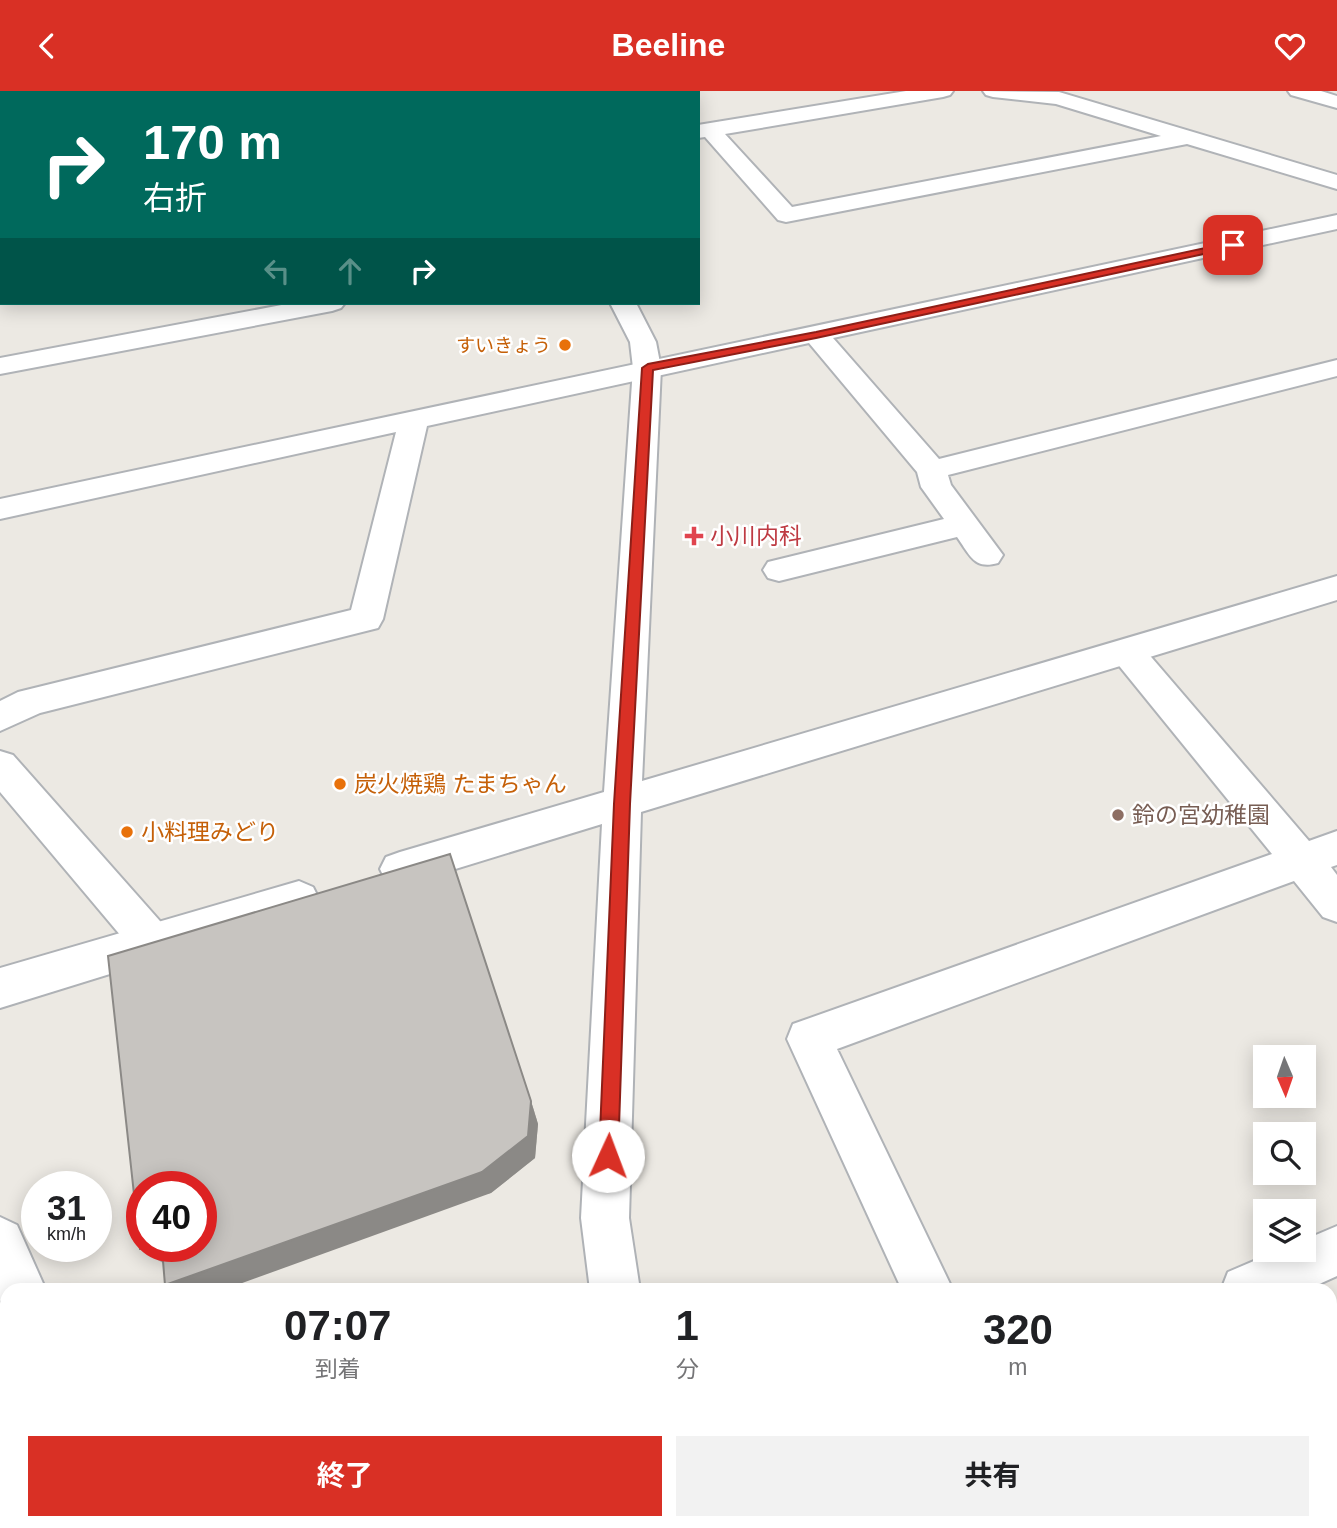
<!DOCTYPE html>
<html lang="ja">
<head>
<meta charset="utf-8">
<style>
  :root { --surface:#fff; --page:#f2f2f2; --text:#202124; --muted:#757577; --accent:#d93025 }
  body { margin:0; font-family:Arial,"Noto Sans JP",sans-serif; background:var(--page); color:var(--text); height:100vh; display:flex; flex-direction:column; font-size:26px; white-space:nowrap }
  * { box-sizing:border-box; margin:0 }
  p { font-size:23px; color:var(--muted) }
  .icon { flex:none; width:38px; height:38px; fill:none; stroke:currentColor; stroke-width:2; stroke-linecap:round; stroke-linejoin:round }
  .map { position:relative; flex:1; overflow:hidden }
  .panel { position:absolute; left:0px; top:1192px; width:1337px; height:247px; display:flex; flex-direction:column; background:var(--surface); border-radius:21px 21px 0 0; box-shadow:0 4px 18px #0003 }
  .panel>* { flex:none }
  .hud { position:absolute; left:0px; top:0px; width:700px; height:214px; box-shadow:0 4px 18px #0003; background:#00695c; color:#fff; overflow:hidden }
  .needle { width:46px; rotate:178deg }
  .tools { position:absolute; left:1253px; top:954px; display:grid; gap:14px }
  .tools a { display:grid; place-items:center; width:63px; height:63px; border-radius:0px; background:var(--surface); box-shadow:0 4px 18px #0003; font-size:35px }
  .speed { position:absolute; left:21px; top:1080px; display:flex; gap:14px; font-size:35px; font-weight:700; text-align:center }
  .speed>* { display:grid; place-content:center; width:91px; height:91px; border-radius:50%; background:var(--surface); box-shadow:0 4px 18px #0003; line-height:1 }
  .speed small { font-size:18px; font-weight:400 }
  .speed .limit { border:10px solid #d22; background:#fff; color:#111 }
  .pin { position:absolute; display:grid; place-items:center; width:60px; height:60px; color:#fff; margin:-30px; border-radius:14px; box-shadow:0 4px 10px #0006 }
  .me { position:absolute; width:77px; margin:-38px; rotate:2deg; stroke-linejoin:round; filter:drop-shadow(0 0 5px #0008) }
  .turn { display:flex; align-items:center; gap:24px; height:147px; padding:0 28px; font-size:32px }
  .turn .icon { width:91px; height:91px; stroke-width:2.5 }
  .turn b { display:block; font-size:49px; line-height:60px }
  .lanes { display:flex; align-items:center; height:66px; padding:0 28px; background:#0003; justify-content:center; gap:35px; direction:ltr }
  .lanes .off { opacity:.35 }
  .eta { display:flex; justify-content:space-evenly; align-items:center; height:119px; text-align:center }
  .eta b { font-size:42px; font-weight:700; line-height:49px }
  .cta { display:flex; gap:14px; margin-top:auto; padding:14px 28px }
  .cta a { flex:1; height:80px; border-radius:0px; background:var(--accent); color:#fff; font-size:28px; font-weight:700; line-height:80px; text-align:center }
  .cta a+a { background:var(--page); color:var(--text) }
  header { display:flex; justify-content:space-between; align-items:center; height:91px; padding:0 28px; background:var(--accent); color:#fff; font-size:32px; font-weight:700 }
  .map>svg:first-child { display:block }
</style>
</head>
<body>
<header><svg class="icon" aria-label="back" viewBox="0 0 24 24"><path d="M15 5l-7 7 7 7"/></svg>Beeline<svg class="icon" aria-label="heart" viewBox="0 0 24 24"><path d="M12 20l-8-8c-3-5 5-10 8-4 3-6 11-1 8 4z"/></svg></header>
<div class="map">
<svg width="1337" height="1437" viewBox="0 0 1337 1437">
  <rect width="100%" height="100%" fill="#ece9e3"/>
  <path fill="#c3e1c2" d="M 136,1432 L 498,1432 L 498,1437 L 130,1437 Z"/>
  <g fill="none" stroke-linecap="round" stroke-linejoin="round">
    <defs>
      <path id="street" d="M 318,0 L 338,0 L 338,2 L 318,2 Z
        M 906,0 L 953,0 L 950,4 L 943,6 L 725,43 L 792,116 L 1161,45 L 1056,13 L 993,6 L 986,4 L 983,0 L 1059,1 L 1337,84 L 1337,98 L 1187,53 L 786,131 L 778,129 L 705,46 L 698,47 L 698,34 Z
        M 1288,0 L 1321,0 L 1337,5 L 1337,17 L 1291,4 Z
        M 0,59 L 2,59 L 2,73 L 0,73 Z
        M 1337,124 L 1337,138 L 833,247 L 939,368 L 1337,269 L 1337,285 L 948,384 L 951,394 L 1003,464 L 998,472 C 974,479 970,464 957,446 L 779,490 L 768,487 L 763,479 L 768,471 L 944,428 L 921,396 L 917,381 L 809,252 L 427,335 L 383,528 L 378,537 L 40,622 L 0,640 L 0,610 L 18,601 L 351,519 L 396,341 L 0,428 L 0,408 Z
        M 0,153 L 2,153 L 0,168 Z
        M 292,212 L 345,212 L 341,217 L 332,220 L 0,283 L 0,267 Z
        M 1128,549 L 1140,553 L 1309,750 L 1337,740 L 1337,774 L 1331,776 L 1337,784 L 1337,831 L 1323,826 L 1294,790 L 837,958 L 953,1199 L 902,1199 L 787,948 L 793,933 L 1272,763 L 1116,571 L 1111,562 L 1116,553 Z
        M 0,660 L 13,664 L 167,838 L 173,851 L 167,864 L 152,870 L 137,864 L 0,701 Z
        M 0,1126 L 17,1134 L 46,1199 L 7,1199 L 7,1218 L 0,1209 Z
        M 1337,1135 L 1337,1185 L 1306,1199 L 1221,1199 L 1228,1181 L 1282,1158 L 1304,1158 L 1304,1149 Z
        M 72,1432 L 128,1432 L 126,1437 L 70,1437 Z"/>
      <path id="secondary" d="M 493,0 L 513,0 L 514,2 L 494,2 Z
        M 610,212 L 636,212 L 656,251 L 661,277 L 642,690 L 1337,485 L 1337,509 L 641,721 L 629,1127 L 640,1199 L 590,1199 L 581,1127 L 602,733 L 400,795 L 386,790 L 380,778 L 386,766 L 400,761 L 604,701 L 633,277 L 630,251 Z
        M 299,790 L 313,796 L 319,808 L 313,820 L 0,917 L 0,877 Z
        M 633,1432 L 689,1432 L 691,1437 L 635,1437 Z"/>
    </defs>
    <use href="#street" stroke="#b0b3b7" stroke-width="4"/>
    <use href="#secondary" stroke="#afb2b6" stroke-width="4"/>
    <use href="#street" fill="#fff" fill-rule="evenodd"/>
    <use href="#secondary" fill="#fff" fill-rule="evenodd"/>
  </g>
  <path fill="#aba9a5" d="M 531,1010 L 538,1033 L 535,1067 L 491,1102 L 163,1172 L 140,1158 Z"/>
  <path fill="#8b8986" d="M 531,1010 L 538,1033 L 535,1067 L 491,1102 L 223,1199 L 172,1199 L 165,1194 Z"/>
  <path fill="#c7c4c0" stroke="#8b8986" stroke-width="2" fill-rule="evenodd" d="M 450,763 L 531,1010 L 528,1045 L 482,1081 L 165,1194 L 162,1158 L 140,1158 L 108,865 ZM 142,1096 L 201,1096 L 201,1155 L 142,1155 Z"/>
  <path fill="#d93025" stroke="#8d1f18" stroke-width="2" d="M 1233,151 L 1238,154 L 1236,156 L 816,247 L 653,279 L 630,713 L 618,1065 L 615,1072 L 608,1075 L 601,1072 L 599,1065 L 614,713 L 642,277 L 648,273 L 816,241 Z"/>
  <g fill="#e8710a" stroke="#fff" stroke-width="2.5">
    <circle cx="565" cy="254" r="7"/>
    <circle cx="340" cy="693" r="7"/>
    <circle cx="127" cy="741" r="7"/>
  </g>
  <path fill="#e0444e" stroke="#fff" stroke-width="2.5" d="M690.5 434.5h7v7h7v7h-7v7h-7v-7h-7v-7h7z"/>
  <circle fill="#8d6e63" stroke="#fff" stroke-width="2.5" cx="1118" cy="724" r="7"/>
  <g text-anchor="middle" stroke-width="5" stroke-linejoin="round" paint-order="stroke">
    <g font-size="19" fill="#c56008" stroke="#fff" text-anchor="end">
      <text x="551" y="261">すいきょう</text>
    </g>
    <g font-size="23" fill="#be3a42" stroke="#fff" text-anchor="start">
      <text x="710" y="453">小川内科</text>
    </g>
    <g font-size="23" fill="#c56008" stroke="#fff" text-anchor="start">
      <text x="354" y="701">炭火焼鶏 たまちゃん</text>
      <text x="141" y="749">小料理みどり</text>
    </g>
    <g font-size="23" fill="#785e54" stroke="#fff" text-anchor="start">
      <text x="1132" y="732">鈴の宮幼稚園</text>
    </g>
  </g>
</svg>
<div class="tools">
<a><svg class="needle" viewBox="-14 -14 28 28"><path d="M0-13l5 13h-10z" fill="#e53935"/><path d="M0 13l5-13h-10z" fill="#757577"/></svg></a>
<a><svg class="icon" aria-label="search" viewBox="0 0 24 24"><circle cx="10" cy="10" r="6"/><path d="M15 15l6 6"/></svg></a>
<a><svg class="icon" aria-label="layers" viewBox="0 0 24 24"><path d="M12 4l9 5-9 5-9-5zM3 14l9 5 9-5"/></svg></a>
</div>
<div class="speed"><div>31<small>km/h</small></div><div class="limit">40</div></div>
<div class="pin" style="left:1233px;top:154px;background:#d93025"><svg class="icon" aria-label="arrive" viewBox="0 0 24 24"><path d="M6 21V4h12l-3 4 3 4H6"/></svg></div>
<svg class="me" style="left:608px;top:1065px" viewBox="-20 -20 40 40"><circle r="19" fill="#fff"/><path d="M0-13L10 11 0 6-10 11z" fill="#d93025"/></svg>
<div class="hud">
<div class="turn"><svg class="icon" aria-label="right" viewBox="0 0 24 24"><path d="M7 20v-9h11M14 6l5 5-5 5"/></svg><div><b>170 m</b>右折</div></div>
<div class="lanes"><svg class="icon off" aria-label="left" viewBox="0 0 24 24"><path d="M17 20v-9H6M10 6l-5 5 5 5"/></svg><svg class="icon off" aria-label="ahead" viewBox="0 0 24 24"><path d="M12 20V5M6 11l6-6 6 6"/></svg><svg class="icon" aria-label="right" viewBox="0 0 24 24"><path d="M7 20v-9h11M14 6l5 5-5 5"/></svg></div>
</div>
<section class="panel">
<div class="eta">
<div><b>07:07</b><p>到着</p></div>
<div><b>1</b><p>分</p></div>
<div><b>320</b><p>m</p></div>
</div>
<div class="cta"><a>終了</a><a>共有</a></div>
</section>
</div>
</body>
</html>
